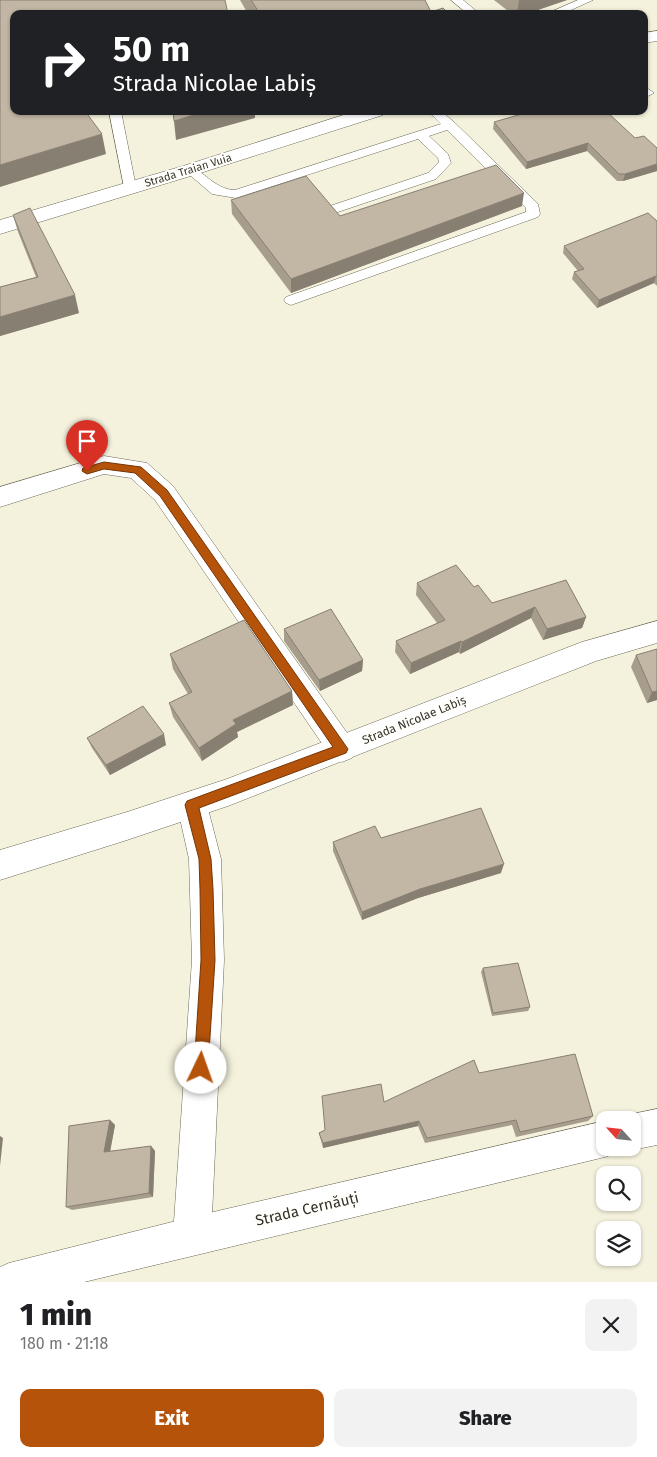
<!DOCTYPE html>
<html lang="en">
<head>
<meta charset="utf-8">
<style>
  :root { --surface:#fff; --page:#f2f2f2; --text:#202124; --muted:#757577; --accent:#b45309 }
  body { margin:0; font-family:"Fira Sans",sans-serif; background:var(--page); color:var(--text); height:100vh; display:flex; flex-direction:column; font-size:19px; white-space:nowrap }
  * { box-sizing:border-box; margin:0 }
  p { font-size:16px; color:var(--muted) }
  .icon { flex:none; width:28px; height:28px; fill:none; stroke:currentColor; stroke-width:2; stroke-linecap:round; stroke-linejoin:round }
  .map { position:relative; height:1282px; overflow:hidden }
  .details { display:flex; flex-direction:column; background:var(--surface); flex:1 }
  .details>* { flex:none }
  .hud { position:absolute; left:10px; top:10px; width:638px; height:105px; border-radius:10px; box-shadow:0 1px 4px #0004; background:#202124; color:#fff; overflow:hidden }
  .needle { width:32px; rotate:297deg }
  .fabs { position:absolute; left:596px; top:1111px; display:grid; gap:10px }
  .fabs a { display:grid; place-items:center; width:45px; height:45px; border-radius:10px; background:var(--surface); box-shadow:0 1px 4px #0004; font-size:25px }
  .pin { position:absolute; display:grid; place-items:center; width:42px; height:42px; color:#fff; margin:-51px -21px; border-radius:50% 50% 50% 0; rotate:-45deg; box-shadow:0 0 5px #0007 }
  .pin .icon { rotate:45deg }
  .me { position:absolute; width:55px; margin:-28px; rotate:3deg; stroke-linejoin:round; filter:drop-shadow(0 0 4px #0008) }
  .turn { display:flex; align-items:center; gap:18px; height:105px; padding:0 20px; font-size:22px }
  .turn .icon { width:65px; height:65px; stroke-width:2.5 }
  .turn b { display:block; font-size:35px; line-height:42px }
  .round { display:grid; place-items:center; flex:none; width:52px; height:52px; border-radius:10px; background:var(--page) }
  .summary { display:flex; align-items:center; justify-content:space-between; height:85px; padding:0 20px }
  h1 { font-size:30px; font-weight:800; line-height:38px }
  .action { display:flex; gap:10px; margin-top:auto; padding:10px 20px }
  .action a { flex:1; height:58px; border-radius:10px; background:var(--accent); color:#fff; font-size:20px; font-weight:800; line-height:58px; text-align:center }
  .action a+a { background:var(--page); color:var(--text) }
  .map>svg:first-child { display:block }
</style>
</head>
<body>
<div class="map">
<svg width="657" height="1282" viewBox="0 0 657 1282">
  <rect width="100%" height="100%" fill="#f4f2dc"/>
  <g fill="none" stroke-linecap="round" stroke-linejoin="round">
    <defs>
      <path id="lane" d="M 451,0 L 463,0 L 480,14 L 468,14 Z
        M 578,0 L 593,0 L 562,14 L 546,14 Z
        M 644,86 L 654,93 L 644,98 Z
        M 109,111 L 121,111 L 136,187 L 135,190 L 130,191 L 124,187 Z
        M 428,111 L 441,111 L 454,122 L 538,204 L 540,214 L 538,217 L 291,305 L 286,303 L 284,300 L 286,297 L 526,212 L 526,208 L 447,130 L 429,136 L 448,154 L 451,163 L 436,179 L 332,214 L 325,210 L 327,207 L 428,173 L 439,162 L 438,158 L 418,139 L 236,198 L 212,194 L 184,170 L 186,167 C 199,164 213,190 235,190 L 441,124 Z"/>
      <path id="street" d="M 104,456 L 147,463 L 173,486 L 352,740 L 357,749 L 352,758 L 342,762 L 332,758 L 155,500 L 131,478 L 104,474 L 0,507 L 0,487 Z
        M 192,791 L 203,795 L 207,805 L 221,859 L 224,960 L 211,1236 L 205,1249 L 192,1255 L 179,1249 L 173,1236 L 192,960 L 189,859 L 177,805 L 181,795 Z"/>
      <path id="secondary" d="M 657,31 L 657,41 L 644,43 L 644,33 Z
        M 356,111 L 385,111 L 383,115 L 197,174 L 0,234 L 0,220 L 183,166 Z
        M 657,621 L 657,643 L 596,661 L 228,806 L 127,840 L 0,880 L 0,850 L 127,812 L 227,779 L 582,642 Z
        M 657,1109 L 657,1145 L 632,1150 L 627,1148 L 632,1148 L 632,1120 L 619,1119 L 632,1114 Z
        M 605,1121 L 605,1148 L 619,1148 L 618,1152 L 605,1157 L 84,1282 L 0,1282 L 0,1267 L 9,1263 L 192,1217 Z"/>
    </defs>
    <use href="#lane" stroke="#6b6956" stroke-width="1"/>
    <use href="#street" stroke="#6b6956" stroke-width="1"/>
    <use href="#secondary" stroke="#6b6956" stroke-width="1"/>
    <use href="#lane" fill="#fff" fill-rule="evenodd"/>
    <use href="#street" fill="#fff" fill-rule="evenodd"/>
    <use href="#secondary" fill="#fff" fill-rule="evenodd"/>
  </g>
  <path fill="#a79d8d" d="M 240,0 L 425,0 L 431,12 L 449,14 L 248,14 Z
    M 494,0 L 567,0 L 526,14 L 512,14 Z
    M 494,122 L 635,138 L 657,148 L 657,171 L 623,181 L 617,181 L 587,151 L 526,169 L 493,129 Z
    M 231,200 L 340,216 L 522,206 L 291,293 L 232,214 Z
    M 13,215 L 79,313 L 0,336 L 0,287 L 36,277 L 18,232 Z
    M 657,221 L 657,286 L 654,283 L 597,308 L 572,279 L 574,272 L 578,271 L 563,253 L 564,246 Z
    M 566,580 L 586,617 L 582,628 L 543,640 L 531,618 L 460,654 L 459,652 L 410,674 L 395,652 L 396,641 L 437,623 L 416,595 L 417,583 L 474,587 L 492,603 Z
    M 284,629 L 363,660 L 362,671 L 320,691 L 284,641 Z
    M 170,654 L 292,691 L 293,705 L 237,732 L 238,737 L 202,761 L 173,717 L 169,703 L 188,694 L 173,669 Z
    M 636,655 L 657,700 L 647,703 L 631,667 Z
    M 87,738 L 166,745 L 110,775 L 92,748 Z
    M 381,838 L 501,873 L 418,898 L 362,920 L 333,851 L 333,842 Z
    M 483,968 L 530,1007 L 528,1011 L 492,1016 L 481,972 Z
    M 479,1073 L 593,1116 L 588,1121 L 516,1137 L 512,1125 L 425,1143 L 418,1126 L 323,1148 L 320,1137 L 319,1133 L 384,1102 Z
    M 110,1120 L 115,1125 L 110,1152 L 151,1146 L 155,1151 L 153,1197 L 72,1210 L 66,1207 Z"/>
  <path fill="#887f73" d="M 519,0 L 567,0 L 526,14 L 517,14 Z
    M 207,111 L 255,111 L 255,118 L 176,140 L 174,121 Z
    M 102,134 L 106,154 L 0,187 L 0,165 Z
    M 588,143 L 587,151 L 526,169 L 527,162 Z
    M 657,164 L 657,171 L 623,181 L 625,174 Z
    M 524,193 L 522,206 L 291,293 L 291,279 Z
    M 656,276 L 654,283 L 597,308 L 599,300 Z
    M 75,295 L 79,313 L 0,336 L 0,317 Z
    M 535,607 L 531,618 L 460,654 L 462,642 Z
    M 586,617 L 582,628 L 543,640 L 547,629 Z
    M 461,641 L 459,652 L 410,674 L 411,663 Z
    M 363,660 L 362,671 L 320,691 L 319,680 Z
    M 292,691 L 293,705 L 237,732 L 238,737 L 202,761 L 199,748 L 233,720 Z
    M 657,691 L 657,700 L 647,703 L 652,692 Z
    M 164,734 L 166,745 L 110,775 L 106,765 Z
    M 504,864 L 501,873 L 418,898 L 362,920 L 362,912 L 420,889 Z
    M 110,1120 L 115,1125 L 109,1157 L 104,1152 Z
    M 419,1121 L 418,1126 L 323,1148 L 323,1143 Z
    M 0,1136 L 3,1138 L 0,1166 Z
    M 151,1146 L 155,1151 L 153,1197 L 149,1193 Z"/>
  <path fill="#c2b6a4" stroke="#887f73" d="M 0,0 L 225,0 L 228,14 L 14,14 L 14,111 L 85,111 L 102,134 L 0,165 Z
    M 251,0 L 425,0 L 431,12 L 443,8 L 449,14 L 378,14 L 376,12 L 355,14 L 260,14 Z
    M 173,111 L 207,111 L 174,121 Z
    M 532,111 L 606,111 L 635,138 L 644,136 L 657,148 L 657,164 L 625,174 L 619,174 L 588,143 L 527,162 L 494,122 Z
    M 496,165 L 524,193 L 291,279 L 231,200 L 306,176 L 340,216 Z
    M 30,208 L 75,295 L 0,317 L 0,287 L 38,277 L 13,215 Z
    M 648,213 L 657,221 L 657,277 L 656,276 L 599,300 L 574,272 L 584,269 L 564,246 Z
    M 456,565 L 474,587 L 478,585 L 492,603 L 566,580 L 586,617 L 547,629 L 535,607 L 462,642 L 461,641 L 411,663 L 396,641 L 445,620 L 417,583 Z
    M 331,609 L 363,660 L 319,680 L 284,629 Z
    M 244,620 L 292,691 L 233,720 L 236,724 L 199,748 L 169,703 L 192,692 L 170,654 Z
    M 657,649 L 657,691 L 652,692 L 636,655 Z
    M 143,706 L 164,734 L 106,765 L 87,738 Z
    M 481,808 L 504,864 L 420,889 L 362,912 L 333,842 L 375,826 L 381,838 Z
    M 518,963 L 530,1007 L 493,1013 L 483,968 Z
    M 575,1054 L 593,1116 L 520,1132 L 516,1120 L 427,1138 L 419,1121 L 323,1143 L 319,1133 L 325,1130 L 322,1096 L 381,1084 L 384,1102 L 474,1060 L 479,1073 Z
    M 110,1120 L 104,1152 L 151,1146 L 149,1193 L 66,1207 L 69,1126 Z"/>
  <path fill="#b45309" stroke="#753606" d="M 104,462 L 141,467 L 167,490 L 348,749 L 346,753 L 199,808 L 211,859 L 213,889 L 215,960 L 208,1068 L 206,1073 L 201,1075 L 196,1073 L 194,1068 L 201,960 L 200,889 L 199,859 L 185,805 L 187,801 L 333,747 L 160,496 L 135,473 L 104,469 L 87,474 L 82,471 L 83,468 Z"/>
  <g text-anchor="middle" stroke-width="4" stroke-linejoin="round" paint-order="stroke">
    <g font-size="11" fill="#333229" stroke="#fffefa">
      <text transform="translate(188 170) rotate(-17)" y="4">Strada Traian Vuia</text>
    </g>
    <g font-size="12" fill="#333229" stroke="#fffefa">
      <text transform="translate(414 720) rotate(-22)" y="4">Strada Nicolae Labiș</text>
    </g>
    <g font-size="15" fill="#333229" stroke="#fffefa">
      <text transform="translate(307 1209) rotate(-13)" y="5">Strada Cernăuți</text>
    </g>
  </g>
</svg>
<div class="fabs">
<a><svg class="needle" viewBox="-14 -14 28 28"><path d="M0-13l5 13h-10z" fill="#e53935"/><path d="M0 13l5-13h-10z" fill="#757577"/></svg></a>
<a><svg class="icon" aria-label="search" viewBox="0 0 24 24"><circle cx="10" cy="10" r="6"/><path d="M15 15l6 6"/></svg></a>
<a><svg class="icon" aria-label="layers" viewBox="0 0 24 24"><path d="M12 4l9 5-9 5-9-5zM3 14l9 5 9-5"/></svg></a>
</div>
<div class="pin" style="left:87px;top:471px;background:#d93025"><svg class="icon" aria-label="arrive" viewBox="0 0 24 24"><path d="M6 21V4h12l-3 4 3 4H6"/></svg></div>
<svg class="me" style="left:201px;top:1068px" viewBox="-20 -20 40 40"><circle r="19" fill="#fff"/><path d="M0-13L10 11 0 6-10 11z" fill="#b45309"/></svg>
<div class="hud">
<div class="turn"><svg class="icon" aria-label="right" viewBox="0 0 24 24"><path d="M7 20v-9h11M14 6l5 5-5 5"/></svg><div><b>50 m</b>Strada Nicolae Labiș</div></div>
</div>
</div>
<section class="details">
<div class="summary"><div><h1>1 min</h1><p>180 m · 21:18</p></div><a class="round"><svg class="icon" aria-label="close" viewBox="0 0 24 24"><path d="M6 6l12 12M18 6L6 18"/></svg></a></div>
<div class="action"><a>Exit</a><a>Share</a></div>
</section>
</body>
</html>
